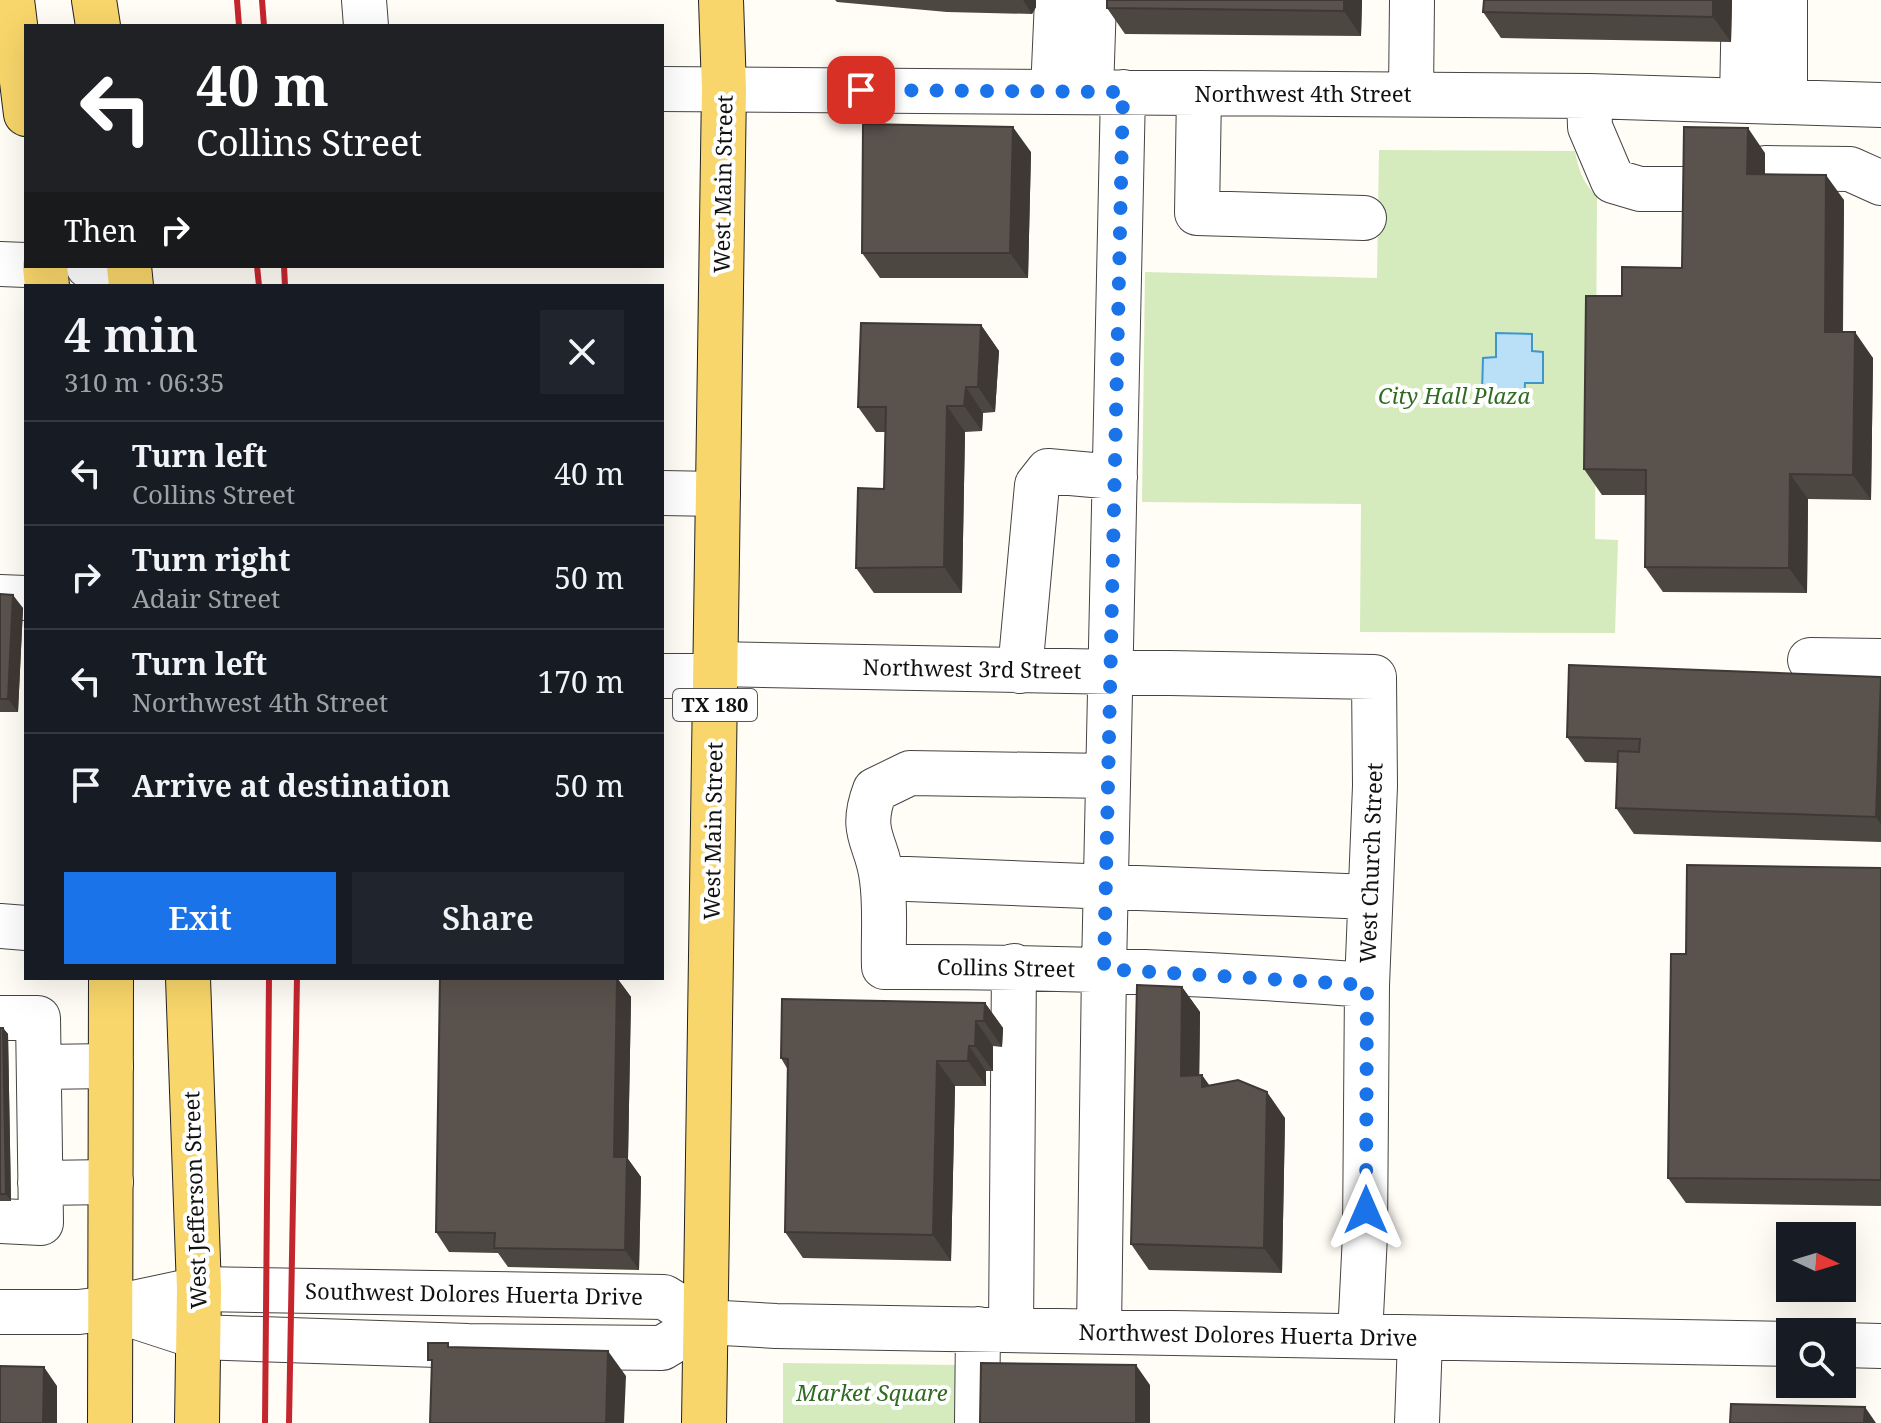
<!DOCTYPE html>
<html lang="en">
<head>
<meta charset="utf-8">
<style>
  :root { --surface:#171b24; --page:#20242c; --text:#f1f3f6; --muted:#9ea1a6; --line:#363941; --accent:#1a73e8 }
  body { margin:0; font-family:"Noto Serif",serif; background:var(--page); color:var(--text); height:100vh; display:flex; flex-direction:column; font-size:30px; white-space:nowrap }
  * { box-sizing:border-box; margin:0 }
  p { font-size:26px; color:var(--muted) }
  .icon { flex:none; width:44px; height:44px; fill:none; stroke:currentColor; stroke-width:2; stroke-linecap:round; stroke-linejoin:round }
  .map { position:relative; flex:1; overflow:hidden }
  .panel { position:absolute; left:24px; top:284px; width:640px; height:696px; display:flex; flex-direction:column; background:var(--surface); border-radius:0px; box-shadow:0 8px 32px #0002 }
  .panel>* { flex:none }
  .banner { position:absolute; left:24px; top:24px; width:640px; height:244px; border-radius:0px; box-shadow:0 8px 32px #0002; background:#202124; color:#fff; overflow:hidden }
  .needle { width:52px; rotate:94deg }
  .controls { position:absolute; left:1776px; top:1222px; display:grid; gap:16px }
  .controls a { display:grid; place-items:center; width:80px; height:80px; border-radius:0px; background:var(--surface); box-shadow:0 8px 32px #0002; font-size:40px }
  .pin { position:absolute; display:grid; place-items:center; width:68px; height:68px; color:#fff; margin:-34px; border-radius:16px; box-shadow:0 4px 12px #0006 }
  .me { position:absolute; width:88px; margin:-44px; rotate:0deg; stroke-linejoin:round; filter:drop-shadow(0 0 6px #0008) }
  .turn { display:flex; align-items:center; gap:28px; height:168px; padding:0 40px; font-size:36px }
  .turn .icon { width:104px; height:104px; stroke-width:2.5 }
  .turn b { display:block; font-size:56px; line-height:68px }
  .then { display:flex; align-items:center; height:76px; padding:0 40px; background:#0003; gap:16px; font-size:30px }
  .round { display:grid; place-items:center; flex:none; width:84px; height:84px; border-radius:0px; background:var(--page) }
  .overview { display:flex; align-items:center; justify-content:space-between; height:136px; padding:0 40px }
  h1 { font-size:48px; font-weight:600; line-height:60px }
  .button { display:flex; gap:16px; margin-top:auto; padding:16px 40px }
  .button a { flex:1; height:92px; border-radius:0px; background:var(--accent); color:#fff; font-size:32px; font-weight:600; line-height:92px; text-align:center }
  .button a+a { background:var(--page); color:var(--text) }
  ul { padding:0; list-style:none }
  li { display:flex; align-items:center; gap:24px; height:104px; padding:0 40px; border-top:2px solid var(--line) }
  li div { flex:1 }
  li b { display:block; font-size:30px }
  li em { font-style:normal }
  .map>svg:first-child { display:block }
</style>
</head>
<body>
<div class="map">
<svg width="1881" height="1423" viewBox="0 0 1881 1423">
  <rect width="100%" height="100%" fill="#fffdf5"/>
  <path fill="#d5ebbd" d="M 1379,150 L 1575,151 C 1578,168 1583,184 1597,196 L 1595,539 L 1618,540 L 1615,633 L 1360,632 L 1361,504 L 1142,502 L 1145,272 L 1377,278 Z
    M 783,1363 L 961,1365 L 961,1423 L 783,1423 Z"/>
  <path fill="#b9e0f7" stroke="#3f96cf" stroke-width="2" d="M 1496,333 L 1532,334 L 1532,351 L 1543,352 L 1543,383 L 1525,383 L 1524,403 L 1493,403 L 1493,395 L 1482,394 L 1483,358 L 1496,357 Z"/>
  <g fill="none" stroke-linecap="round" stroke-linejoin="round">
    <defs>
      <path id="minor" d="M 364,0 L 366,26
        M 1785,0 L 1785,102
        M 662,89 L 1589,96 L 1881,105
        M 1053,92 L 1057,0
        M 1091,92 L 1094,0
        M 1199,94 L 1197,213 L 1364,218
        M 1411,94 L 1412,0
        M 1589,96 L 1590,127 L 1613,181 L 1640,189 L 1701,189
        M 1742,100 L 1744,0
        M 1765,168 L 1850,169 L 1881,183
        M 0,264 L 26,265
        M 88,266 L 129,267
        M 662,493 L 718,494
        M 0,597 L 26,598
        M 1810,660 L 1881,661
        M 715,664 L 1374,677 L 1375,786 L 1367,985 L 1365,1235 L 1360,1336
        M 1020,671 L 1037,485 L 1048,471 L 1115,477
        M 662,676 L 715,676
        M 1108,776 L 910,773 L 875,790 C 858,835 878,841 882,880 C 886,908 883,938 884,967 C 1045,966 1206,973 1367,985
        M 882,878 L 1370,897
        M 0,926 L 26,928
        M 0,1018 L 38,1018 L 41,1223 L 0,1221
        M 39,1067 L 111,1066
        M 40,1183 L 111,1182
        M 112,1309 L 198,1337 L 468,1346 L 662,1348 L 705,1322
        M 0,1312 L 79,1312 L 110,1308 L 199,1289 L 664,1297 L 705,1322 L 776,1326 L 1790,1344
        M 1011,1329 L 1014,966
        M 1099,1331 L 1104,969 L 1123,92
        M 1842,1345 L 1881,1346
        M 977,1423 L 978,1329
        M 1417,1423 L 1420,1339"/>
      <path id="major" d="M 12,0 L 26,114
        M 94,0 L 98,26
        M 45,266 L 47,286
        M 129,266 L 131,286
        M 188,978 L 199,1289 L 197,1423
        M 110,1423 L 111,978
        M 704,1423 L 724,89 L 721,0"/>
    </defs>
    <use href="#minor" stroke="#444" stroke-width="46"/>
    <use href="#major" stroke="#222" stroke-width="46"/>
    <use href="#minor" stroke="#fff" stroke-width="44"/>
    <use href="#major" stroke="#f9d66b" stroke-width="44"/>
    <path stroke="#c4262e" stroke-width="6" d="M 237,0 L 239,26
      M 262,0 L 264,26
      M 257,266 L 259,286
      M 284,266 L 285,286
      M 265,1423 L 269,978
      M 289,1423 L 297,978"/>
  </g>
  <path fill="#4d4742" d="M 835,0 L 1036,0 L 1036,7 L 1032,14 L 947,12 L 837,2 Z
    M 1362,0 L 1361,36 L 1125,34 L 1107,8 Z
    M 1484,0 L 1732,0 L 1731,42 L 1501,38 L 1483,12 Z
    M 1031,152 L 1028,278 L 880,278 L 862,253 Z
    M 1765,153 L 1765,174 L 1844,200 L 1843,332 L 1873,358 L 1871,500 L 1808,499 L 1807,593 L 1663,592 L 1645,567 L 1646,495 L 1602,495 L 1584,469 L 1622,296 L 1682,268 Z
    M 504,266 L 606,266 L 606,267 Z
    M 981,325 L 999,351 L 995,412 L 983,413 L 982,431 L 965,432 L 962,593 L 874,593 L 856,568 L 884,489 L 885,432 L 876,432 L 858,407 Z
    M 0,594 L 23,608 L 18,712 L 0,712 Z
    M 1881,677 L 1881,842 L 1634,834 L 1616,808 L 1618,763 L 1585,762 L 1567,737 Z
    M 1881,868 L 1881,1206 L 1686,1203 L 1668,1178 L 1686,954 Z
    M 617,978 L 631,997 L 628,1159 L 641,1177 L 639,1270 L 508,1267 L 498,1253 L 449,1252 L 436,1232 Z
    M 1182,987 L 1200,1012 L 1199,1075 L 1202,1075 L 1209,1086 L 1285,1118 L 1282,1273 L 1149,1270 L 1131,1244 Z
    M 985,1003 L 1003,1028 L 1002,1047 L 993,1046 L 993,1071 L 986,1071 L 986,1086 L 955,1086 L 951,1261 L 803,1258 L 785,1232 L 788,1070 L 781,1058 Z
    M 0,1028 L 3,1028 L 8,1034 L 11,1201 L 0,1201 Z"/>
  <path fill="#3f3936" d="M 1023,0 L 1036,0 L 1036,7 L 1032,14 Z
    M 1344,0 L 1362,0 L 1361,36 L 1344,11 Z
    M 1713,0 L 1732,0 L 1731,42 L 1713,17 Z
    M 1013,127 L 1031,152 L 1028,278 L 1010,253 Z
    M 1748,128 L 1765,153 L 1765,200 L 1747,174 Z
    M 1826,175 L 1844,200 L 1842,358 L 1825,332 Z
    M 981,325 L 999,351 L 995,412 L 978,387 Z
    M 1855,332 L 1873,358 L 1871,500 L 1853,475 Z
    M 966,387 L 983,413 L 982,431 L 964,406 Z
    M 947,406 L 965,432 L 962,593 L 944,567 Z
    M 1790,474 L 1808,499 L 1807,593 L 1789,568 Z
    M 13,595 L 23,608 L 18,712 L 8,699 Z
    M 1881,690 L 1881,824 L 1876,817 Z
    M 617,978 L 631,997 L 628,1159 L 641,1177 L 639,1270 L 625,1250 L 614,1157 Z
    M 1182,987 L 1200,1012 L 1199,1101 L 1181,1076 Z
    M 985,1003 L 1003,1028 L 1002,1047 L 984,1021 Z
    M 976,1021 L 993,1046 L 993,1071 L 975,1046 Z
    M 3,1028 L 8,1034 L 11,1201 L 6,1194 Z
    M 969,1046 L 986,1071 L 986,1086 L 968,1061 Z
    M 937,1061 L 955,1086 L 951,1261 L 933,1235 Z
    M 1202,1075 L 1220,1100 L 1202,1087 Z
    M 1267,1092 L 1285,1118 L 1282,1273 L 1264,1248 Z
    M 608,1351 L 626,1376 L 624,1423 L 606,1423 Z
    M 1136,1365 L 1150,1385 L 1150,1423 L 1136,1423 Z
    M 44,1367 L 57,1386 L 57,1423 L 43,1423 Z
    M 1865,1407 L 1876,1423 L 1864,1423 Z"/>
  <path fill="#5a524d" stroke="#3f3936" stroke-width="2" d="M 1107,0 L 1344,0 L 1344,11 L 1107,8 Z
    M 1484,0 L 1713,0 L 1713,17 L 1483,12 Z
    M 863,124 L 1013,127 L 1010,253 L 862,253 Z
    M 1684,127 L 1748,128 L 1747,174 L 1826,175 L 1825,332 L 1855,332 L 1853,475 L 1790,474 L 1789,568 L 1645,567 L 1646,470 L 1584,469 L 1586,296 L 1622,296 L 1622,267 L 1682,268 Z
    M 861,323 L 981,325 L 978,387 L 966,387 L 964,406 L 947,406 L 944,567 L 856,568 L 858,488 L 884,489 L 886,407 L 858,407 Z
    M 0,594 L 13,595 L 8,699 L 0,699 Z
    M 1569,665 L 1881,677 L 1876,817 L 1616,808 L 1618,751 L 1639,752 L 1640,739 L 1567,737 Z
    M 1687,865 L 1881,868 L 1881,1180 L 1668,1178 L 1671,954 L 1686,954 Z
    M 440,978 L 617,978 L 614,1157 L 627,1157 L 625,1250 L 494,1248 L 495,1233 L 436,1232 Z
    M 1137,985 L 1182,987 L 1181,1076 L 1202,1075 L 1202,1087 L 1238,1080 L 1267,1092 L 1264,1248 L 1131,1244 Z
    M 782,999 L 985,1003 L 984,1021 L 976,1021 L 975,1046 L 969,1046 L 968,1061 L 937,1061 L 933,1235 L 785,1232 L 788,1059 L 781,1058 Z
    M 0,1028 L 3,1028 L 6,1194 L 0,1194 Z
    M 428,1343 L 448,1343 L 448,1347 L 608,1351 L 606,1423 L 430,1423 L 432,1360 L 428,1360 Z
    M 981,1363 L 1136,1365 L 1136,1423 L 980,1423 Z
    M 0,1366 L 44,1367 L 43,1423 L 0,1423 Z
    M 1731,1404 L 1865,1407 L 1864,1423 L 1730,1423 Z"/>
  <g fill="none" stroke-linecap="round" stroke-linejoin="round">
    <path stroke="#1a73e8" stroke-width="14" stroke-dasharray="0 25.2" d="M 861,90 L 1123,92 L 1104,969 L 1367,985 L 1366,1210"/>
  </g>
  <g text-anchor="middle" stroke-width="8" stroke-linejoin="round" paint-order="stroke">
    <rect fill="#fff" stroke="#585858" stroke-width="2" x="673" y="689" width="84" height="32" rx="6"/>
    <g font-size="20" font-weight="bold" fill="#111">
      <text x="715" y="712">TX 180</text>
    </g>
    <g font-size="22" fill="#111" stroke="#fff">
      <text x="1303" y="102">Northwest 4th Street</text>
      <text transform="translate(723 184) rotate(-89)" y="8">West Main Street</text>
      <text transform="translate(972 669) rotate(1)" y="8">Northwest 3rd Street</text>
      <text transform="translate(713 831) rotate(-89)" y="8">West Main Street</text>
      <text transform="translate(1371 863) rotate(-88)" y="8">West Church Street</text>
      <text transform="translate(1006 968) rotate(1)" y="8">Collins Street</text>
      <text transform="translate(195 1200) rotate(-92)" y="8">West Jefferson Street</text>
      <text transform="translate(474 1294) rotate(1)" y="8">Southwest Dolores Huerta Drive</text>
      <text transform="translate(1248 1335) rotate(1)" y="8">Northwest Dolores Huerta Drive</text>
    </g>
    <g font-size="22" font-style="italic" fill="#2f6b1f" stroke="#fff">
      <text x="1454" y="404">City Hall Plaza</text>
      <text x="872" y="1401">Market Square</text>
    </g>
  </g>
</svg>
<div class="controls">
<a><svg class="needle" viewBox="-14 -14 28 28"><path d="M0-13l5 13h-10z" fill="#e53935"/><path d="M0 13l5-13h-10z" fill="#9ea1a6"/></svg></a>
<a><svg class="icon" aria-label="search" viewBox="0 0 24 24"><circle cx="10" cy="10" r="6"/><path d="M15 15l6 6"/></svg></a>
</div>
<div class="pin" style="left:861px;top:90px;background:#d93025"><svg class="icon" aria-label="arrive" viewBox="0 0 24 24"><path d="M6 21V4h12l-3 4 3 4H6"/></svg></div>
<svg class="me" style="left:1366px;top:1210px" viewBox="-20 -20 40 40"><path d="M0-17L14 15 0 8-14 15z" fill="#1a73e8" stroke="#fff" stroke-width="4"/></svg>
<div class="banner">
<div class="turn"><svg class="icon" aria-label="left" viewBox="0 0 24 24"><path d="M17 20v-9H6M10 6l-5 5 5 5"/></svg><div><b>40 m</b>Collins Street</div></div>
<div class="then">Then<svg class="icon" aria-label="right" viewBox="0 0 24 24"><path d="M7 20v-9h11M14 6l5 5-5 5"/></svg></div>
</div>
<section class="panel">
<div class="overview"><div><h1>4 min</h1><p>310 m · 06:35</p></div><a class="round"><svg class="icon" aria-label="close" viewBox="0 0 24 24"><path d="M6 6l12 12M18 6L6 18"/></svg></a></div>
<ul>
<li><svg class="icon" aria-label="left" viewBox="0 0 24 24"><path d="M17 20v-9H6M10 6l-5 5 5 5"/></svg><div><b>Turn left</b><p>Collins Street</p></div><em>40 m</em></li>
<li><svg class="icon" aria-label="right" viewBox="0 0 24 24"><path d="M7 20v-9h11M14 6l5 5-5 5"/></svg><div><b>Turn right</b><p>Adair Street</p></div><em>50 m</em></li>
<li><svg class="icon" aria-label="left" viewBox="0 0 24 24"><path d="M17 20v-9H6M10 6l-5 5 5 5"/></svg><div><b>Turn left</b><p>Northwest 4th Street</p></div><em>170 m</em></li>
<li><svg class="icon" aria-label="arrive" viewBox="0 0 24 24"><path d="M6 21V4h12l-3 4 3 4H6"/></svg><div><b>Arrive at destination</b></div><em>50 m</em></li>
</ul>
<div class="button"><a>Exit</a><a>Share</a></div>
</section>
</div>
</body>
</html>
